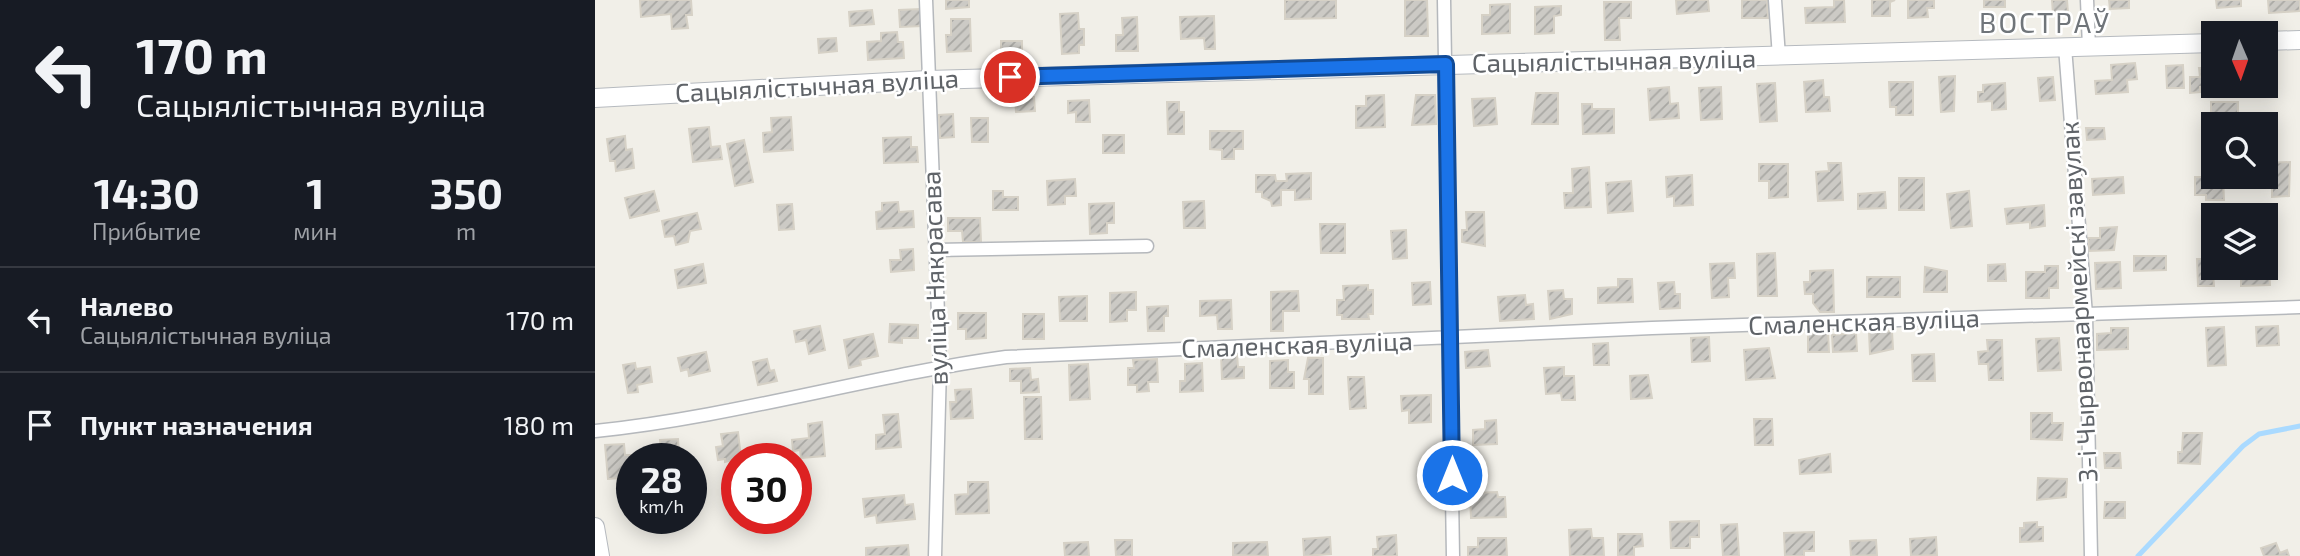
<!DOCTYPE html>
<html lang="ru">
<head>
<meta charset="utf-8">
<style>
  :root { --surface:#171b24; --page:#242831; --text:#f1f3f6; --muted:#9ea1a6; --line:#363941 }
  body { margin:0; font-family:"Exo 2",sans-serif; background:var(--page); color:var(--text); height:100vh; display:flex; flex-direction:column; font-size:26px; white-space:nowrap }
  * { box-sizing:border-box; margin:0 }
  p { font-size:23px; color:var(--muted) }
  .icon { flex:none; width:38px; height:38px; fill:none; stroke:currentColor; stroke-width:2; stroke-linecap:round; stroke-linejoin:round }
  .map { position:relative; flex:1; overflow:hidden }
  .drawer { display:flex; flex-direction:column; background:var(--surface); width:595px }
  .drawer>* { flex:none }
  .guide { background:#171b24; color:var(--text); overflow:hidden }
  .needle { width:46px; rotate:178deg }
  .fabs { position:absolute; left:1606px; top:21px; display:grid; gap:14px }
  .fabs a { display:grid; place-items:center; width:77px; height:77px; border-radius:0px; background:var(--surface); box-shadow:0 4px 18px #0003; font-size:35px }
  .speed { position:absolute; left:21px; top:443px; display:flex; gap:14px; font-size:35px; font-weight:700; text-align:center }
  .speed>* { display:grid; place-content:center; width:91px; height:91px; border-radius:50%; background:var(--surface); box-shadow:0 4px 18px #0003; line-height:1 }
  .speed small { font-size:18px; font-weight:400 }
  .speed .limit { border:10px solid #d22; background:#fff; color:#111 }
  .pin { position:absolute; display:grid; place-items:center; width:60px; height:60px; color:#fff; margin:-30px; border:4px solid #fff; border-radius:50%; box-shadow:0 2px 7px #0007 }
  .me { position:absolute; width:77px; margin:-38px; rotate:0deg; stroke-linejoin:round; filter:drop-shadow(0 0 5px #0008) }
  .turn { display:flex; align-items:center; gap:24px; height:147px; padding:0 21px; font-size:32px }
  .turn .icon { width:91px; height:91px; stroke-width:2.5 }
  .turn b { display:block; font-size:49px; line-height:60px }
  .eta { display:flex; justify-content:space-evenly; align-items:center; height:119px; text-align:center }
  .eta b { font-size:42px; font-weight:700; line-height:49px }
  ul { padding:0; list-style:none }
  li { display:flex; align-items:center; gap:21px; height:105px; padding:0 21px; border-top:2px solid var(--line) }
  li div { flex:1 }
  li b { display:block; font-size:26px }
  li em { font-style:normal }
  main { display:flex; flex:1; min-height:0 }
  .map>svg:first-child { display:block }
</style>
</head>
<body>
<main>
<section class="drawer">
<div class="guide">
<div class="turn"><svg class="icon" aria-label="left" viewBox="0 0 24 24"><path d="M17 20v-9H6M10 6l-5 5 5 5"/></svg><div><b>170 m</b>Сацыялістычная вуліца</div></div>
</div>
<div class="eta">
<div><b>14:30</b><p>Прибытие</p></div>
<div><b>1</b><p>мин</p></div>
<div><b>350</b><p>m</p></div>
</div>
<ul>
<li><svg class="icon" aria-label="left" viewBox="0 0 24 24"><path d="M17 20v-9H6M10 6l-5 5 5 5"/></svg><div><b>Налево</b><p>Сацыялістычная вуліца</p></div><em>170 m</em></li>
<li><svg class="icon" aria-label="arrive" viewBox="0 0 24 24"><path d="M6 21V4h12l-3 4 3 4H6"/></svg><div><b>Пункт назначения</b></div><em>180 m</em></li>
</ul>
</section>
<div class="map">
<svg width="1705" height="556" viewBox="0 0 1705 556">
  <defs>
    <pattern id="building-hatch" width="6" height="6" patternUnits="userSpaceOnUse" patternTransform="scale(1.75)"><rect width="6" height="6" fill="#cccac5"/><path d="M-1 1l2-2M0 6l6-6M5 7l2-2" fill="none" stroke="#a9a8a4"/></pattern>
  </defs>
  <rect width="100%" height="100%" fill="#f1efe8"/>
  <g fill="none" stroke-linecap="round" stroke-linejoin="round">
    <path stroke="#aadaff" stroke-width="5" d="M 1543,556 L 1648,446 L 1664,434 L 1705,426"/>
  </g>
  <path fill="url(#building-hatch)" stroke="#d6d1c6" stroke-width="2" d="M 45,0 L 96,0 L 97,15 L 91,15 L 93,28 L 77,29 L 76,14 L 46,17 Z
    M 351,0 L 374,0 L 374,7 L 351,9 Z
    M 690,0 L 741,0 L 741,18 L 690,19 Z
    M 810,0 L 832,0 L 833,36 L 810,36 Z
    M 1081,0 L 1113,0 L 1114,11 L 1082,14 Z
    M 1147,0 L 1172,0 L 1173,18 L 1147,18 Z
    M 1239,0 L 1249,0 L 1250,22 L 1211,23 L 1210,8 L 1239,7 Z
    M 1277,0 L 1300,0 L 1295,2 L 1295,16 L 1277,16 Z
    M 1313,0 L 1339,0 L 1339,8 L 1332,8 L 1333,17 L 1313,18 Z
    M 1389,0 L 1410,0 L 1410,7 L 1389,7 Z
    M 1457,0 L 1472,0 L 1473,13 L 1458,14 Z
    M 1514,0 L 1534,0 L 1534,8 L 1515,9 Z
    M 1621,0 L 1646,0 L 1646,6 L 1622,8 Z
    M 1673,0 L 1705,0 L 1705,11 L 1674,13 Z
    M 1009,2 L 1036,2 L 1036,18 L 1024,18 L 1025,40 L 1010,40 Z
    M 915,4 L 915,33 L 887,34 L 887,15 L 895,15 L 895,5 Z
    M 966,6 L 966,15 L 959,16 L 959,33 L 940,34 L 940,7 Z
    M 326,9 L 327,26 L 305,27 L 304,10 Z
    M 277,10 L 279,24 L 255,26 L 254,12 Z
    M 483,13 L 484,29 L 489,29 L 489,45 L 484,45 L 484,53 L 467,54 L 465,14 Z
    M 619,16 L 620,49 L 610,49 L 609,38 L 586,39 L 585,17 Z
    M 542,17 L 543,51 L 521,51 L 521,35 L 528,35 L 527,18 Z
    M 356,19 L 375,19 L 376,51 L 352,52 L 351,35 L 356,35 Z
    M 302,32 L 303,42 L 308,42 L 309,58 L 273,60 L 272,42 L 286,41 L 286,33 Z
    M 241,38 L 242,51 L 224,53 L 223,39 Z
    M 406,41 L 427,41 L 427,56 L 406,56 Z
    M 1540,63 L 1542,79 L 1532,80 L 1533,92 L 1501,94 L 1500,81 L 1517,80 L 1516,65 Z
    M 1671,64 L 1674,64 L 1675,74 L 1680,74 L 1681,88 L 1660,88 L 1660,86 L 1671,86 Z
    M 1588,65 L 1589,88 L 1572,88 L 1571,66 Z
    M 1604,68 L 1617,68 L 1617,87 L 1605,87 L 1605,92 L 1595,93 L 1595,77 L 1605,77 Z
    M 1360,76 L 1359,111 L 1346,112 L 1344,77 Z
    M 1458,77 L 1460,100 L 1445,101 L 1443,78 Z
    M 1228,80 L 1229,97 L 1234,97 L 1235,111 L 1211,112 L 1209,82 Z
    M 1294,82 L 1318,82 L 1318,115 L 1301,115 L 1301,107 L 1295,107 Z
    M 1180,83 L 1182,121 L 1165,122 L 1162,84 Z
    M 1410,83 L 1411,109 L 1397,110 L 1397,101 L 1383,102 L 1383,92 L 1388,92 L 1388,85 Z
    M 1074,87 L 1075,104 L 1083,103 L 1084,118 L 1055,120 L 1053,89 Z
    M 1126,87 L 1127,119 L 1106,120 L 1104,88 Z
    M 941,93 L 963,93 L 963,124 L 937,124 Z
    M 789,95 L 790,127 L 761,128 L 761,106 L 771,106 L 771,96 Z
    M 821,95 L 840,95 L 841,124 L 817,125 Z
    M 439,97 L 440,111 L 421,112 L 420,98 Z
    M 900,98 L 902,124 L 879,126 L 877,99 Z
    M 494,100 L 495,122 L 481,122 L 481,112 L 473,113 L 473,101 Z
    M 572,102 L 584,102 L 584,112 L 589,112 L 589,134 L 573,134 Z
    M 1616,102 L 1643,102 L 1643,123 L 1631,123 L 1631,117 L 1616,117 Z
    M 987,104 L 997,104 L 997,109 L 1019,109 L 1019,133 L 988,134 Z
    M 358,114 L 359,137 L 345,138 L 344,115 Z
    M 196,117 L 198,150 L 169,152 L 168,133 L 177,132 L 176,118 Z
    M 376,118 L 393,118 L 393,142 L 377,142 Z
    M 114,127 L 116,147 L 125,146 L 127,159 L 98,162 L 94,129 Z
    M 1491,128 L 1509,128 L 1510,139 L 1492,140 Z
    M 615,131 L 648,131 L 648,149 L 639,149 L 639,159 L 627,159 L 627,150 L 615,149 Z
    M 508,135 L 529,135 L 529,153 L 508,153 Z
    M 30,136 L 31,150 L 37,149 L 39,168 L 21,171 L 20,161 L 15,161 L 12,139 Z
    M 316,137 L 316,147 L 322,147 L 323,162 L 289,163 L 288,138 Z
    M 149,140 L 158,182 L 140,186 L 132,144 Z
    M 1695,162 L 1694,196 L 1677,197 L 1677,181 L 1662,182 L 1662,177 L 1671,177 L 1671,163 Z
    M 1233,163 L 1246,163 L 1248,200 L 1223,201 L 1221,172 L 1234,171 Z
    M 1164,164 L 1193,164 L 1193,197 L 1174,198 L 1174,181 L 1164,181 Z
    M 994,167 L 996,207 L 970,208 L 969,193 L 978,193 L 977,169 Z
    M 716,173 L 716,199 L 700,200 L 700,190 L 686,190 L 686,205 L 677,206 L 676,201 L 667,197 L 667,192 L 661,192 L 661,175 L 680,175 L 681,181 L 692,181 L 691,174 Z
    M 1097,175 L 1098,205 L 1079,206 L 1079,196 L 1072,197 L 1071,177 Z
    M 1528,177 L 1529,193 L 1498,195 L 1497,179 Z
    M 1600,177 L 1628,177 L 1629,200 L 1611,200 L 1611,195 L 1600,195 Z
    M 1304,178 L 1329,178 L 1329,210 L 1304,210 Z
    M 480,179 L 481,196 L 470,196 L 470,204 L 453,205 L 452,181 Z
    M 1036,181 L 1038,211 L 1013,213 L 1011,183 Z
    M 59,191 L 64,211 L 35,218 L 30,198 Z
    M 398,191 L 408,191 L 408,197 L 423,197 L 423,210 L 398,210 Z
    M 1374,191 L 1377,226 L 1356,228 L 1352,194 Z
    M 1290,192 L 1291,208 L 1263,209 L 1263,194 Z
    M 609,201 L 610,228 L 589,228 L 588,202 Z
    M 303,202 L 304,212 L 318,211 L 319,227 L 282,229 L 281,212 L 287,211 L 287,203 Z
    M 519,203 L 519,223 L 512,223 L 512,233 L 495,234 L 494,204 Z
    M 197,204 L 199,229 L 184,230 L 182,205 Z
    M 1449,205 L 1450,226 L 1435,228 L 1435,222 L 1412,224 L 1410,209 Z
    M 871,212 L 889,212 L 890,246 L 867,242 L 867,230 L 872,230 Z
    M 102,213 L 106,229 L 95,231 L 93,242 L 81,245 L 79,236 L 70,237 L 67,221 Z
    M 353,218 L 385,218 L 386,242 L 368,242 L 367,231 L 353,231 Z
    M 725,224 L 750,224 L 750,253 L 726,253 Z
    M 1522,227 L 1519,250 L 1494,251 L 1493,238 L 1505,238 L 1505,228 Z
    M 811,230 L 812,258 L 798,259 L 796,231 Z
    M 318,249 L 319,270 L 296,272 L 295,260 L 306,260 L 305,250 Z
    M 1180,253 L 1182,296 L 1163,296 L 1162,254 Z
    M 1539,256 L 1571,256 L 1571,270 L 1539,271 Z
    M 1602,259 L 1618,259 L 1623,272 L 1618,272 L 1619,286 L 1603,286 Z
    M 1525,262 L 1526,288 L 1501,289 L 1500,263 Z
    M 1139,263 L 1140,278 L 1133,278 L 1134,297 L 1117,298 L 1115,264 Z
    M 108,264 L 111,283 L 83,288 L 80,270 Z
    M 1410,264 L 1411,281 L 1393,281 L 1393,265 Z
    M 1450,266 L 1463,266 L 1463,288 L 1454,288 L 1454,298 L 1431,298 L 1431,272 L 1450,272 Z
    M 1330,267 L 1352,271 L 1352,292 L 1329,292 Z
    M 1646,268 L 1674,269 L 1675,285 L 1646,286 Z
    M 1238,270 L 1239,312 L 1225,312 L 1218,303 L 1218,294 L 1210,294 L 1209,282 L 1215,282 L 1215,271 Z
    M 1272,277 L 1305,277 L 1305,297 L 1272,297 Z
    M 1023,279 L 1037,279 L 1038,302 L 1003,303 L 1003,288 L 1023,287 Z
    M 835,282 L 836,304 L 818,305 L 817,283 Z
    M 1079,282 L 1080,294 L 1085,294 L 1085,308 L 1065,309 L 1063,283 Z
    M 773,285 L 773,290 L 778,290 L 778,314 L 773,314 L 774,319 L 747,319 L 747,315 L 742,315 L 742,300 L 749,300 L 748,286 Z
    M 968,290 L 969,299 L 977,299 L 977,314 L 955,319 L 953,291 Z
    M 703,291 L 704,311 L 688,311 L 688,331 L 676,331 L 676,292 Z
    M 541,292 L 541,310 L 532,310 L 532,321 L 515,322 L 515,293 Z
    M 930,295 L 931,305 L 938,304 L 939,319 L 905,321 L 903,297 Z
    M 492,296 L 492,321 L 465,321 L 464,297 Z
    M 636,300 L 637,329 L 623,329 L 622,315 L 605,316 L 605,301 Z
    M 573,306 L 573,316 L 569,316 L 569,331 L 553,331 L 552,307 Z
    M 363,313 L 391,313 L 391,338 L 371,339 L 371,329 L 363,329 Z
    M 428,314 L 449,314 L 449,339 L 428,339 Z
    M 295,324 L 323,325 L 323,338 L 307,338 L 307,343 L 294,342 Z
    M 225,326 L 230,350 L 214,354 L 211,340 L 201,342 L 199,331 Z
    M 1683,326 L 1684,345 L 1662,346 L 1661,327 Z
    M 1629,327 L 1631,365 L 1613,366 L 1611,328 Z
    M 1516,328 L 1533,328 L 1533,349 L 1502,350 L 1502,334 L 1516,333 Z
    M 1297,331 L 1298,349 L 1275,354 L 1274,332 Z
    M 1233,332 L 1234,352 L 1213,352 L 1213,333 Z
    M 1261,333 L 1262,351 L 1238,352 L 1237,335 Z
    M 278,334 L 283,356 L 265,360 L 266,365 L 254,368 L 249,340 Z
    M 1114,337 L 1115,361 L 1097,362 L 1096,338 Z
    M 1464,338 L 1466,370 L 1443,371 L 1441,339 Z
    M 1392,340 L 1407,340 L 1408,380 L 1394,380 L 1393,364 L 1384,364 L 1383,352 L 1393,351 Z
    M 1013,343 L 1014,365 L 999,365 L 998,344 Z
    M 1174,348 L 1180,378 L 1151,380 L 1149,350 Z
    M 893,350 L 895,366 L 871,368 L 870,352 Z
    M 111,352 L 115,371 L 94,376 L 93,369 L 86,371 L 83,358 Z
    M 626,354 L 642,354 L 643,367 L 649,367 L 649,378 L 627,379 Z
    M 1339,354 L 1340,381 L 1318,381 L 1317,355 Z
    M 713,358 L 728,358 L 728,394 L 714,394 L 714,379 L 709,379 Z
    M 172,359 L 175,371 L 179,370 L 182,381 L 163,385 L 158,362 Z
    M 562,359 L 563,382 L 553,382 L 554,391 L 542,392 L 542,385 L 533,385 L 533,368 L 539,368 L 538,360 Z
    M 693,360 L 693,372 L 699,372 L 699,388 L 675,388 L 675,361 Z
    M 40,363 L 41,369 L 55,367 L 57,382 L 42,385 L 43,392 L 33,393 L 28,365 Z
    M 607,363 L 608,391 L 585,392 L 585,381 L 590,381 L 590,364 Z
    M 493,364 L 495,399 L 475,400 L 474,365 Z
    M 969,367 L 969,376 L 979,376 L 980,400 L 967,400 L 966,393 L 951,394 L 949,368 Z
    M 435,368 L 436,380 L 443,379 L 444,392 L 426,393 L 426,381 L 415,381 L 415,369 Z
    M 1053,375 L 1057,398 L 1036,399 L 1035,376 Z
    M 753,377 L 769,377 L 771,408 L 755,409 Z
    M 376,389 L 378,418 L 356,419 L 355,402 L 361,402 L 360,390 Z
    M 836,395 L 836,422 L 814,423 L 814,410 L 807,411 L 806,396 Z
    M 429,397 L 446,397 L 447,439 L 430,439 Z
    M 1436,413 L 1457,413 L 1457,423 L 1468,423 L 1467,440 L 1436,439 Z
    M 303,414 L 306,447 L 281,449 L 281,435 L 290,434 L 288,415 Z
    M 1159,419 L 1177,419 L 1178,445 L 1160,445 Z
    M 901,420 L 902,444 L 878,445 L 878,430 L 890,429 L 890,421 Z
    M 227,422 L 230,456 L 206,458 L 205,450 L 198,451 L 197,440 L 214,438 L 213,424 Z
    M 143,432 L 146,458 L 130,462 L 130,459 L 123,460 L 121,447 L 128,446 L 126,434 Z
    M 1588,433 L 1607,433 L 1605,464 L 1583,463 L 1583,452 L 1587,452 Z
    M 83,439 L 84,454 L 91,453 L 92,458 L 67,458 L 65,440 Z
    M 29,444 L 30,455 L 37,455 L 37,477 L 13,479 L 10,445 Z
    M 1509,453 L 1525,453 L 1526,468 L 1510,468 Z
    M 1235,454 L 1236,472 L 1205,474 L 1204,460 Z
    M 1443,478 L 1472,479 L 1471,497 L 1442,500 Z
    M 373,482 L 393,482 L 394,513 L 361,514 L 360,495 L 373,494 Z
    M 902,492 L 903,497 L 910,497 L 911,517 L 876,518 L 875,498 L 881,498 L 881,493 Z
    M 309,495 L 310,505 L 318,504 L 320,519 L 282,523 L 281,515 L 270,517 L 268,499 Z
    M 1510,502 L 1530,502 L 1530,518 L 1509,518 Z
    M 1104,521 L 1104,537 L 1095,537 L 1095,548 L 1076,548 L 1075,522 Z
    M 1442,522 L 1442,527 L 1448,527 L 1448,541 L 1425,542 L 1425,528 L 1429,528 L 1429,523 Z
    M 1142,524 L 1144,556 L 1128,556 L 1126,525 Z
    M 996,529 L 997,538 L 1008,538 L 1009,556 L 975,556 L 974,530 Z
    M 1219,532 L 1219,551 L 1209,551 L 1209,556 L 1190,556 L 1189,533 Z
    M 1023,534 L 1047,534 L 1048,546 L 1039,547 L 1039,556 L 1023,556 Z
    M 801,535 L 802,556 L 778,556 L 778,549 L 783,549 L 782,537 Z
    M 735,537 L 736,554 L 709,556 L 708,539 Z
    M 1341,537 L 1342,555 L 1316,556 L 1315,539 Z
    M 883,538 L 911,538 L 912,556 L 873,556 L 873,547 L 883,547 Z
    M 520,540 L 537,540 L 537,556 L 521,556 Z
    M 1281,540 L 1282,555 L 1256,556 L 1255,541 Z
    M 493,542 L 494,556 L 470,556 L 469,543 Z
    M 672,542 L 673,556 L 638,555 L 638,543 Z
    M 1681,543 L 1685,553 L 1692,550 L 1694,556 L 1669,556 L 1666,548 Z
    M 313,545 L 314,556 L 271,556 L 271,548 Z"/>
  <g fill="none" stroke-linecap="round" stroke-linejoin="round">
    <defs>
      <path id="street" d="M 331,0 L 345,366 L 340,556
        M 849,0 L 858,556
        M 1180,0 L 1184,57
        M 1492,0 L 1494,47
        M 1470,47 L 1491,315 L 1496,556
        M 341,250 L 552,246
        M 0,431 C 138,417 273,376 411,357 L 1057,328 L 1705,307"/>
      <path id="secondary" d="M 1671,41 L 1705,40
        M 0,98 L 333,80 L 1619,43
        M 0,527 L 5,556"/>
    </defs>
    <use href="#street" stroke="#b5b8bc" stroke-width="15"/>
    <use href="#secondary" stroke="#b6babf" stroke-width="20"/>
    <use href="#street" stroke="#fff" stroke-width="12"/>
    <use href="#secondary" stroke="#fff" stroke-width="18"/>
  </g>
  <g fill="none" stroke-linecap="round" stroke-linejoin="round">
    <defs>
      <path id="route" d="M 415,77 L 851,64 L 857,475"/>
    </defs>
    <use href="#route" stroke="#114b97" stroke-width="18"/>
    <use href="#route" stroke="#1a73e8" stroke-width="12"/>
  </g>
  <g text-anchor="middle" stroke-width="5" stroke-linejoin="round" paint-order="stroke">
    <g font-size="26" fill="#5f6368" stroke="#fff">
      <text transform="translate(1019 61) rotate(-1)" y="9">Сацыялістычная вуліца</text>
      <text transform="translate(222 86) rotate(-3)" y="9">Сацыялістычная вуліца</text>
      <text transform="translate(340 278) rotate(-92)" y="9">вуліца Някрасава</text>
      <text transform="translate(1484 302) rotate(-93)" y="9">3-і Чырвонаармейскі завулак</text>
      <text transform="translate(1269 322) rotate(-2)" y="9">Смаленская вуліца</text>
      <text transform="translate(702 345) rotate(-2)" y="9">Смаленская вуліца</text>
    </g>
    <g font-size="28" letter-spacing="2" fill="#70757a" stroke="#fff">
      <text x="1450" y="33">ВОСТРАЎ</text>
    </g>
  </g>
</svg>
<div class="fabs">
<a><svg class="needle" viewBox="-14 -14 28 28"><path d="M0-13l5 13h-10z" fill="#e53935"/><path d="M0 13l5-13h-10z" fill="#9ea1a6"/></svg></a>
<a><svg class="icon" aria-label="search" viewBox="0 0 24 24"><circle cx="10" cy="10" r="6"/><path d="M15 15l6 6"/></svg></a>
<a><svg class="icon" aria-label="layers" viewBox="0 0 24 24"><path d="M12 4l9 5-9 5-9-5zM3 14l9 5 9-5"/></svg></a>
</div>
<div class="speed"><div>28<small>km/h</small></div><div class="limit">30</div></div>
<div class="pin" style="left:415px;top:77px;background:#d93025"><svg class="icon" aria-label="arrive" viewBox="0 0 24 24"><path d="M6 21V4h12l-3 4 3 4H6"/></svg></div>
<svg class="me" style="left:857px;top:475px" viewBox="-20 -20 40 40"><circle r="17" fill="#1a73e8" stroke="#fff" stroke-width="3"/><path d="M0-11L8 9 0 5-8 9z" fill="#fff"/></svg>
</div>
</main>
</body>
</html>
